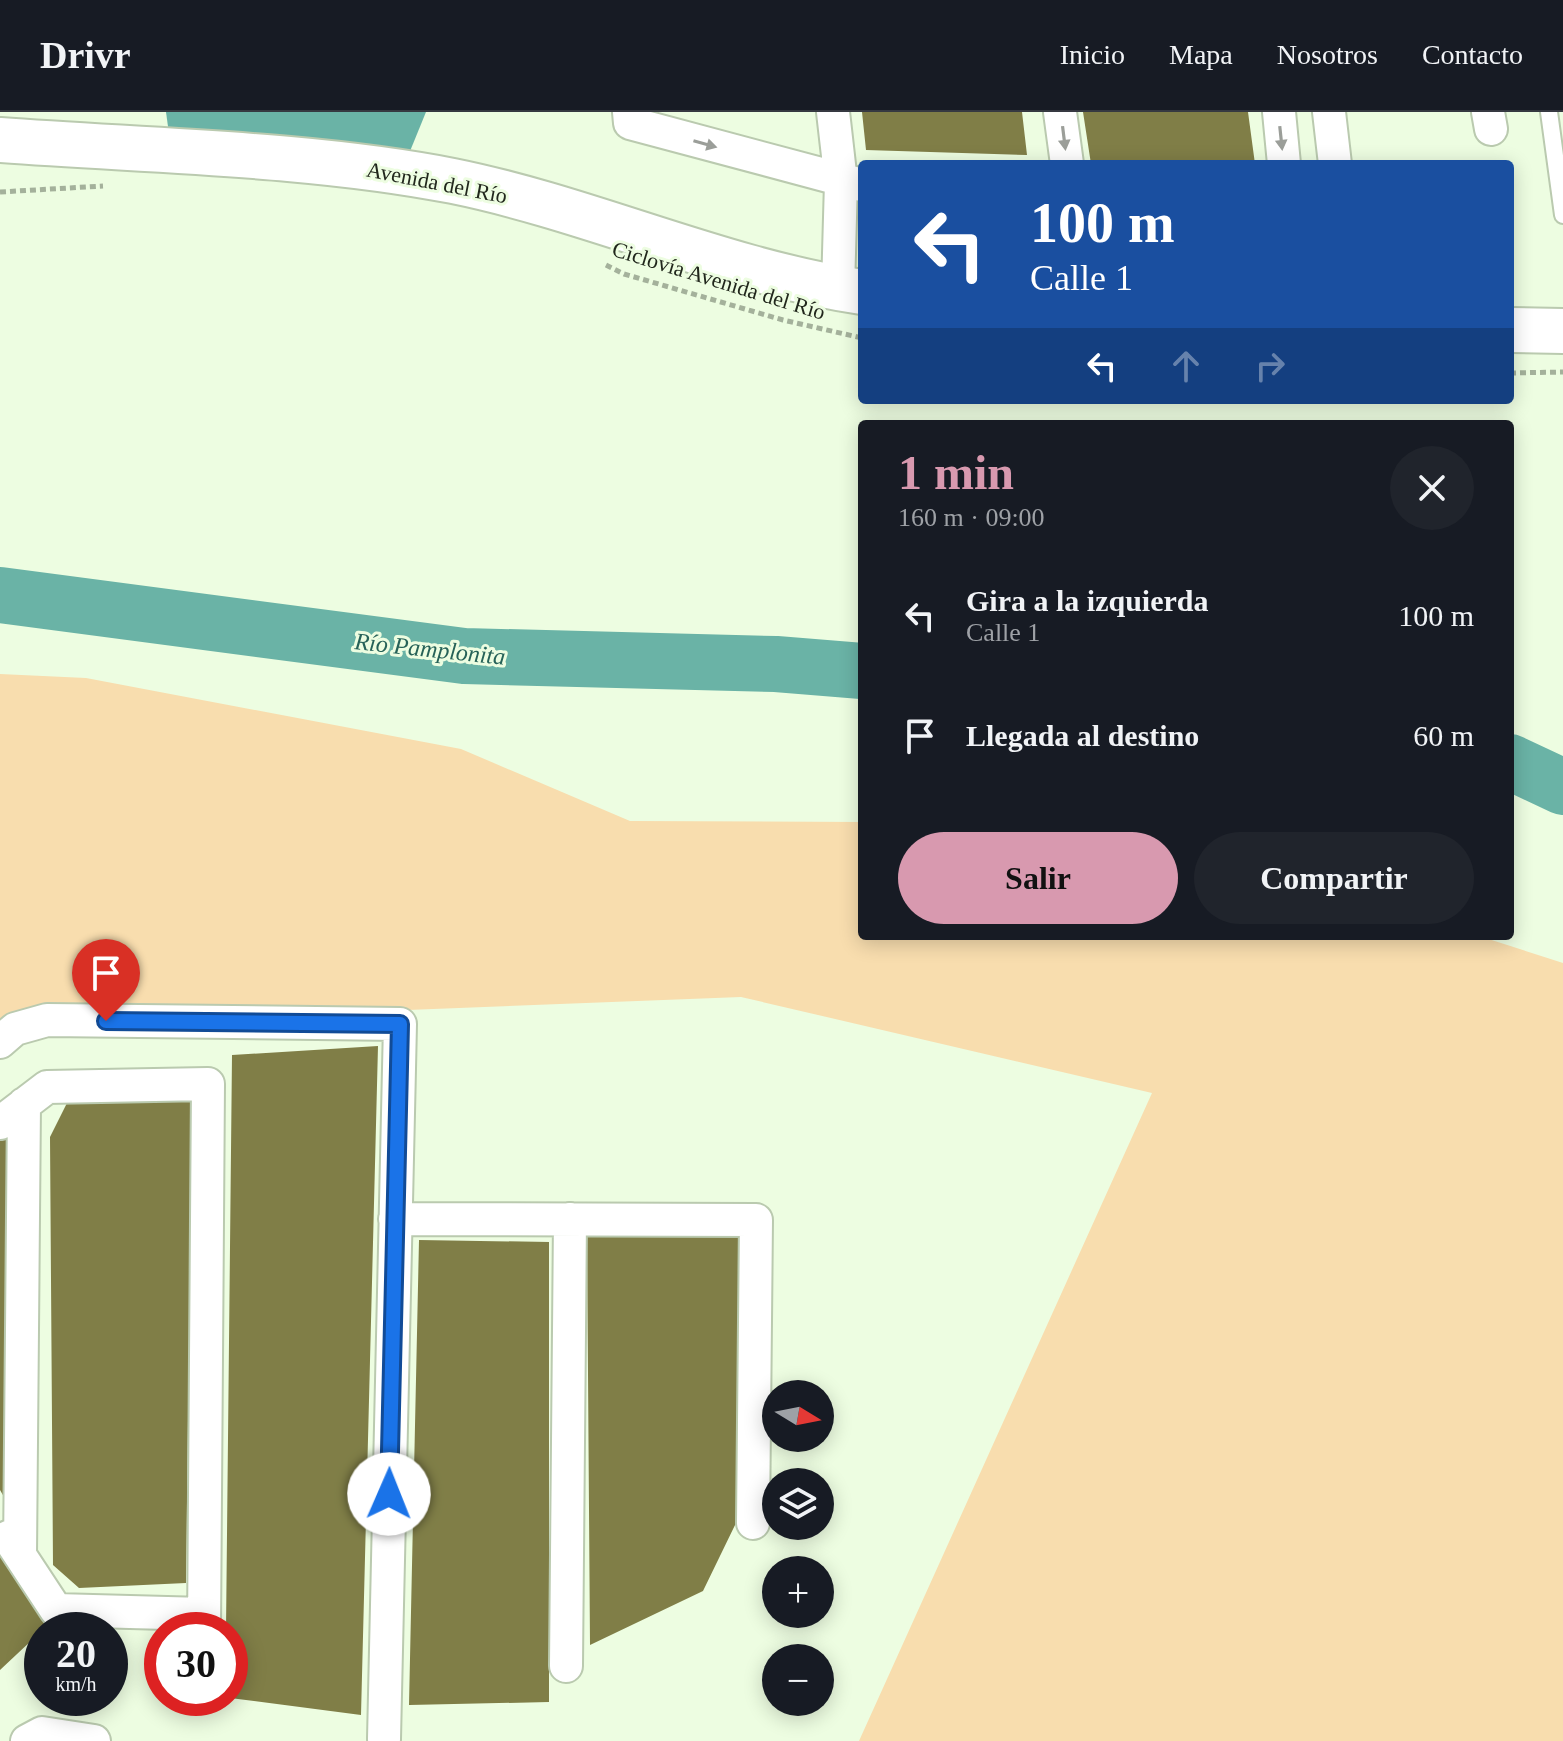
<!DOCTYPE html>
<html lang="es">
<head>
<meta charset="utf-8">
<style>
  :root { --surface:#171b24; --page:#20242c; --text:#f1f3f6; --muted:#9ea1a6; --line:#363941; --accent:#d899af }
  body { margin:0; font-family:Georgia,serif; background:var(--page); color:var(--text); height:100vh; display:flex; flex-direction:column; font-size:30px; white-space:nowrap }
  * { box-sizing:border-box; margin:0 }
  p { font-size:26px; color:var(--muted) }
  .icon { flex:none; width:44px; height:44px; fill:none; stroke:currentColor; stroke-width:2; stroke-linecap:round; stroke-linejoin:round }
  .map { position:relative; flex:1; overflow:hidden }
  .panel { position:absolute; left:858px; top:308px; width:656px; height:520px; display:flex; flex-direction:column; background:var(--surface); border-radius:8px; box-shadow:0 4px 20px #0003 }
  .panel>* { flex:none }
  .top-card { position:absolute; left:858px; top:48px; width:656px; height:244px; border-radius:8px; box-shadow:0 4px 20px #0003; background:#1a4fa0; color:#fff; overflow:hidden }
  .needle { width:52px; rotate:100deg }
  .tools { position:absolute; left:762px; top:1268px; display:grid; gap:16px }
  .tools a { display:grid; place-items:center; width:72px; height:72px; border-radius:50%; background:var(--surface); box-shadow:0 4px 20px #0003; font-size:40px }
  .speed { position:absolute; left:24px; top:1500px; display:flex; gap:16px; font-size:40px; font-weight:700; text-align:center }
  .speed>* { display:grid; place-content:center; width:104px; height:104px; border-radius:50%; background:var(--surface); box-shadow:0 4px 20px #0003; line-height:1 }
  .speed small { font-size:20px; font-weight:400 }
  .speed .limit { border:12px solid #d22; background:#fff; color:#111 }
  .pin { position:absolute; display:grid; place-items:center; width:68px; height:68px; color:#fff; margin:-82px -34px; border-radius:50% 50% 50% 0; rotate:-45deg; box-shadow:0 0 8px #0007 }
  .pin .icon { rotate:45deg }
  .me { position:absolute; width:88px; margin:-44px; rotate:1deg; stroke-linejoin:round; filter:drop-shadow(0 0 6px #0008) }
  .turn { display:flex; align-items:center; gap:28px; height:168px; padding:0 40px; font-size:36px }
  .turn .icon { width:104px; height:104px; stroke-width:2.5 }
  .turn b { display:block; font-size:56px; line-height:68px }
  .lanes { display:flex; align-items:center; height:76px; padding:0 40px; background:#0003; justify-content:center; gap:40px; direction:ltr }
  .lanes .off { opacity:.35 }
  .round { display:grid; place-items:center; flex:none; width:84px; height:84px; border-radius:42px; background:var(--page) }
  .headline { display:flex; align-items:center; justify-content:space-between; height:136px; padding:0 40px }
  h1 { font-size:48px; font-weight:800; line-height:60px; color:var(--accent) }
  .primary-button { display:flex; gap:16px; margin-top:auto; padding:16px 40px }
  .primary-button a { flex:1; height:92px; border-radius:48px; background:var(--accent); color:#111; font-size:32px; font-weight:800; line-height:92px; text-align:center }
  .primary-button a+a { background:var(--page); color:var(--text) }
  ul { padding:0; list-style:none }
  li { display:flex; align-items:center; gap:24px; height:120px; padding:0 40px }
  li div { flex:1 }
  li b { display:block; font-size:30px }
  li em { font-style:normal }
  header { display:flex; align-items:center; gap:48px; box-sizing:border-box; height:112px; padding:0 40px; background:var(--surface); border-bottom:2px solid var(--line) }
  header strong { font-size:38px }
  nav { display:flex; gap:44px; margin-inline-start:auto; font-size:28px }
  .map>svg:first-child { display:block }
</style>
</head>
<body>
<header>
<strong>Drivr</strong>
<nav><a>Inicio</a><a>Mapa</a><a>Nosotros</a><a>Contacto</a></nav>
</header>
<div class="map">
<svg width="1563" height="1629" viewBox="0 0 1563 1629">
  <rect width="100%" height="100%" fill="#edfde1"/>
  <path fill="#f8ddae" d="M 0,562 L 86,566 L 461,637 L 630,709 L 862,710 L 862,824 L 1479,824 L 1563,851 L 1563,1629 L 859,1629 L 1152,981 L 741,885 L 0,914 Z"/>
  <path fill="#6ab3a6" d="M 166,0 L 426,0 L 406,49 L 170,29 Z"/>
  <g fill="none" stroke-linecap="round" stroke-linejoin="round">
    <path stroke="#6ab3a6" stroke-width="56" d="M 0,483 L 464,544 L 776,552 L 862,559
      M 1510,650 L 1563,675"/>
  </g>
  <path fill="#807e47" d="M 862,0 L 1022,0 L 1027,43 L 866,38 Z
    M 1083,0 L 1248,0 L 1255,52 L 1091,52 Z
    M 378,934 L 361,1603 L 230,1586 L 230,1518 L 226,1518 L 232,943 Z
    M 192,984 L 186,1471 L 79,1476 L 53,1453 L 50,1025 L 67,991 Z
    M 7,1022 L 7,1390 L 0,1378 L 0,1028 Z
    M 587,1125 L 739,1125 L 736,1411 L 703,1479 L 590,1533 Z
    M 419,1128 L 549,1130 L 549,1590 L 409,1593 Z
    M 0,1440 L 49,1512 L 0,1558 Z"/>
  <g fill="none" stroke-linecap="round" stroke-linejoin="round">
    <defs>
      <path id="lane" d="M 1549,0 L 1563,103"/>
      <path id="street" d="M 629,0 L 630,11 L 862,73
        M 833,0 L 841,70 L 838,177
        M 1060,0 L 1067,52
        M 1279,0 L 1284,52
        M 1329,0 L 1335,52
        M 1488,0 L 1491,17
        M 0,930 L 15,917 L 47,908 L 400,912 L 384,1627
        M 0,1011 L 47,975 L 208,972 L 204,1518
        M 395,1107 L 756,1108 L 753,1411
        M 8,1425 L 56,1498 L 204,1502
        M 20,1443 L 24,992
        M 566,1554 L 570,1107
        M 27,1629 L 42,1621 L 94,1629"/>
      <path id="secondary" d="M 0,28 C 147,39 309,41 453,69 C 591,97 722,159 862,180
        M 1510,218 L 1563,219"/>
    </defs>
    <use href="#lane" stroke="#bacaaf" stroke-width="20"/>
    <use href="#street" stroke="#bacaaf" stroke-width="36"/>
    <use href="#secondary" stroke="#bacaaf" stroke-width="48"/>
    <path stroke="#a4b19b" stroke-width="5" stroke-dasharray="6 4" stroke-linecap="butt" d="M 0,80 L 103,74
      M 606,153 L 624,162 L 783,208 L 862,226
      M 1510,261 L 1563,260"/>
    <use href="#lane" stroke="#fff" stroke-width="16"/>
    <use href="#street" stroke="#fff" stroke-width="32"/>
    <use href="#secondary" stroke="#fff" stroke-width="44"/>
  </g>
  <defs><path id="oneway-solid" d="M-6-.8H1V-3.2L6.5 0L1 3.2V.8H-6Z" transform="scale(2)"/></defs>
  <g fill="#9b9e99">
    <use href="#oneway-solid" transform="translate(1064 26) rotate(83)"/>
    <use href="#oneway-solid" transform="translate(1281 26) rotate(84)"/>
    <use href="#oneway-solid" transform="translate(705 32) rotate(16)"/>
  </g>
  <g fill="none" stroke-linecap="round" stroke-linejoin="round">
    <defs>
      <path id="route" d="M 106,909 L 400,912 L 389,1382"/>
    </defs>
    <use href="#route" stroke="#114b97" stroke-width="20"/>
    <use href="#route" stroke="#1a73e8" stroke-width="14"/>
  </g>
  <g text-anchor="middle" stroke-width="6" stroke-linejoin="round" paint-order="stroke">
    <g font-size="22" fill="#21271c" stroke="#edfde1">
      <text transform="translate(437 70) rotate(11)" y="8">Avenida del Río</text>
      <text transform="translate(719 168) rotate(17)" y="8">Ciclovía Avenida del Río</text>
    </g>
    <g font-size="24" font-style="italic" fill="#266258" stroke="#edfde1">
      <text transform="translate(430 537) rotate(6)" y="8">Río Pamplonita</text>
    </g>
  </g>
</svg>
<div class="tools">
<a><svg class="needle" viewBox="-14 -14 28 28"><path d="M0-13l5 13h-10z" fill="#e53935"/><path d="M0 13l5-13h-10z" fill="#9ea1a6"/></svg></a>
<a><svg class="icon" aria-label="layers" viewBox="0 0 24 24"><path d="M12 4l9 5-9 5-9-5zM3 14l9 5 9-5"/></svg></a>
<a>+</a>
<a>−</a>
</div>
<div class="speed"><div>20<small>km/h</small></div><div class="limit">30</div></div>
<div class="pin" style="left:106px;top:909px;background:#d93025"><svg class="icon" aria-label="arrive" viewBox="0 0 24 24"><path d="M6 21V4h12l-3 4 3 4H6"/></svg></div>
<svg class="me" style="left:389px;top:1382px" viewBox="-20 -20 40 40"><circle r="19" fill="#fff"/><path d="M0-13L10 11 0 6-10 11z" fill="#1a73e8"/></svg>
<div class="top-card">
<div class="turn"><svg class="icon" aria-label="left" viewBox="0 0 24 24"><path d="M17 20v-9H6M10 6l-5 5 5 5"/></svg><div><b>100 m</b>Calle 1</div></div>
<div class="lanes"><svg class="icon" aria-label="left" viewBox="0 0 24 24"><path d="M17 20v-9H6M10 6l-5 5 5 5"/></svg><svg class="icon off" aria-label="ahead" viewBox="0 0 24 24"><path d="M12 20V5M6 11l6-6 6 6"/></svg><svg class="icon off" aria-label="right" viewBox="0 0 24 24"><path d="M7 20v-9h11M14 6l5 5-5 5"/></svg></div>
</div>
<section class="panel">
<div class="headline"><div><h1>1 min</h1><p>160 m · 09:00</p></div><a class="round"><svg class="icon" aria-label="close" viewBox="0 0 24 24"><path d="M6 6l12 12M18 6L6 18"/></svg></a></div>
<ul>
<li><svg class="icon" aria-label="left" viewBox="0 0 24 24"><path d="M17 20v-9H6M10 6l-5 5 5 5"/></svg><div><b>Gira a la izquierda</b><p>Calle 1</p></div><em>100 m</em></li>
<li><svg class="icon" aria-label="arrive" viewBox="0 0 24 24"><path d="M6 21V4h12l-3 4 3 4H6"/></svg><div><b>Llegada al destino</b></div><em>60 m</em></li>
</ul>
<div class="primary-button"><a>Salir</a><a>Compartir</a></div>
</section>
</div>
</body>
</html>
